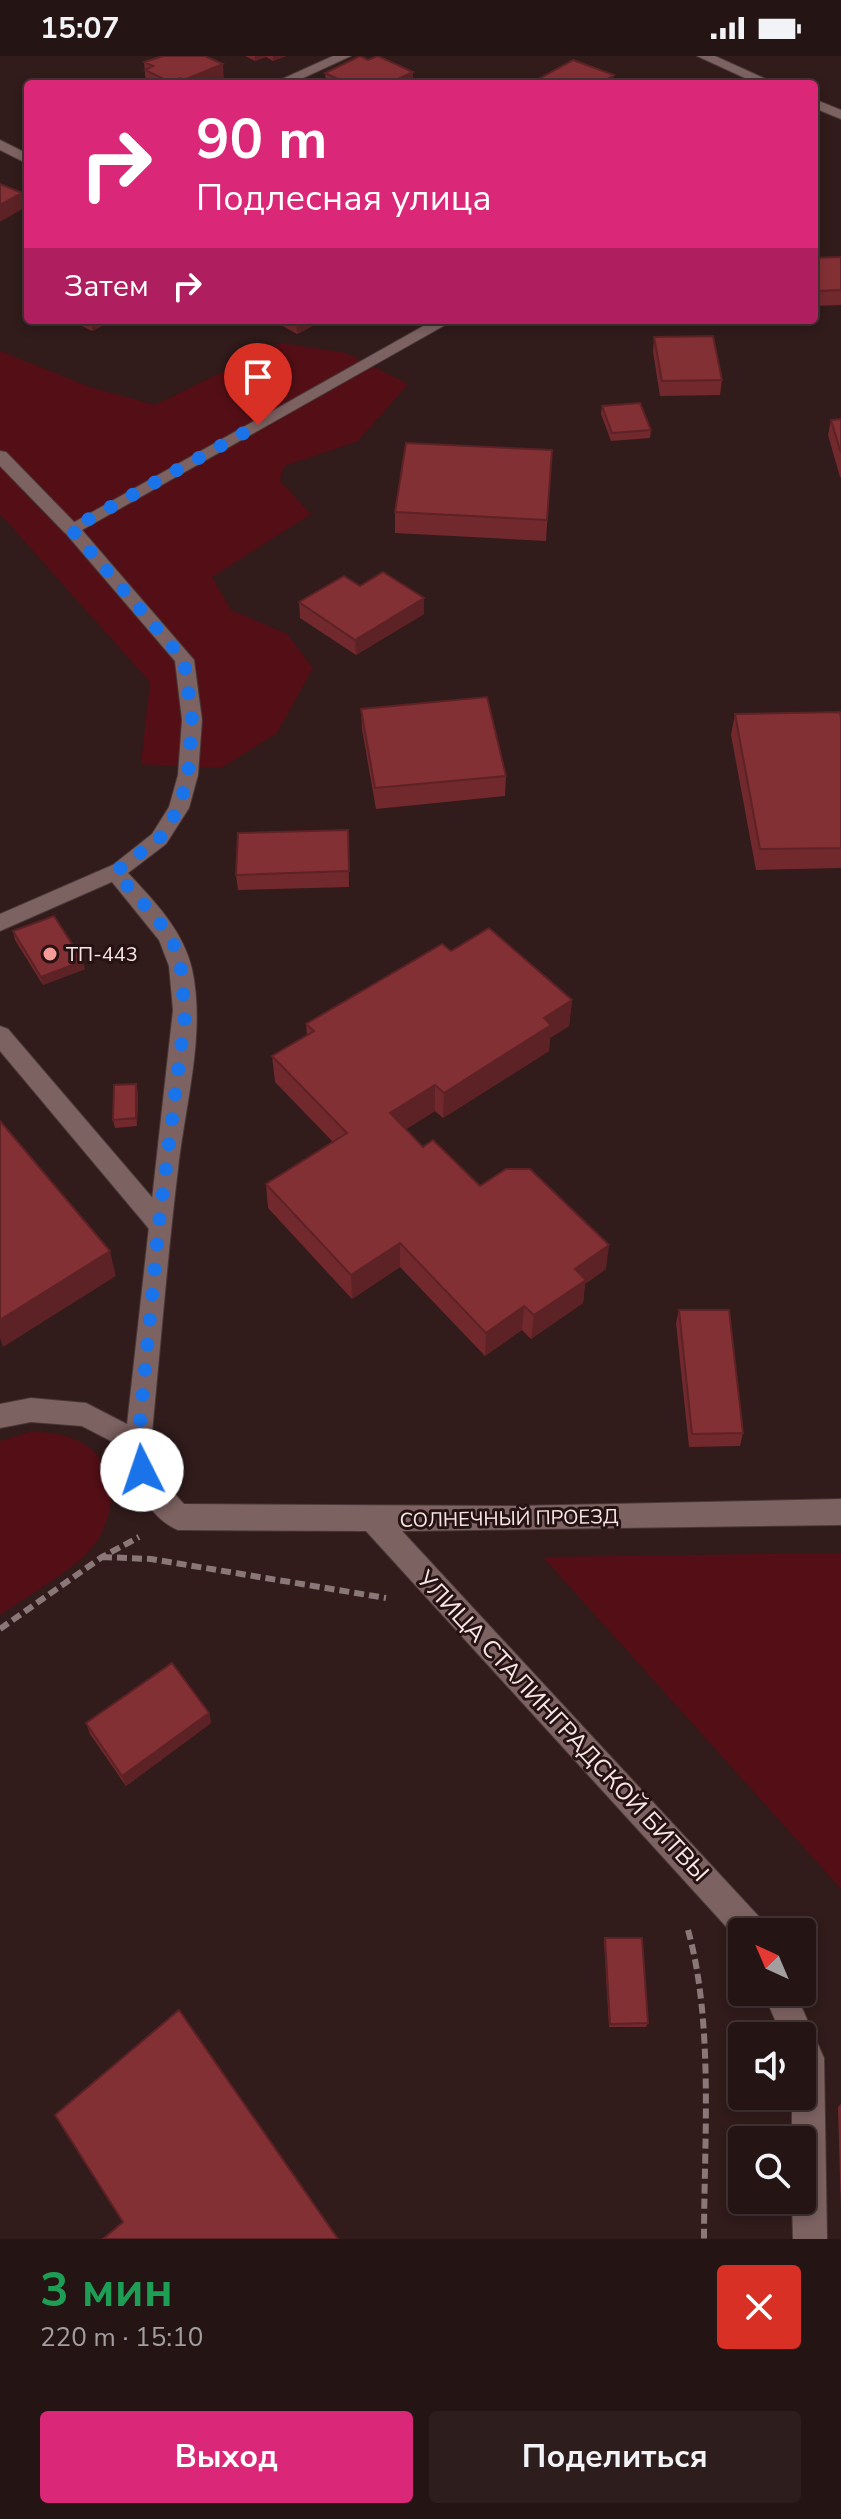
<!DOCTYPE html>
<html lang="ru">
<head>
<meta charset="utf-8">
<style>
  :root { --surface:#251414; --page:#2d1d1d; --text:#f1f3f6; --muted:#a39ea0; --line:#423334; --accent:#db2777 }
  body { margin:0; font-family:"Nunito Sans",sans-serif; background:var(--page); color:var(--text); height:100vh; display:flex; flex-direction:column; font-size:30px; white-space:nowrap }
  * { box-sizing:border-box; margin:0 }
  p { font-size:26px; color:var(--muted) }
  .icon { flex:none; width:44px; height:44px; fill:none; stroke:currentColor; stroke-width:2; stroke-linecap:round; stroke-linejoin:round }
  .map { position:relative; height:2183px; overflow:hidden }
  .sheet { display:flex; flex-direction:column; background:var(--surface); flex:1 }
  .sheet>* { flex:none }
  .banner { position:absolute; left:24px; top:24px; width:794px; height:244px; border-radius:8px; box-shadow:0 4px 12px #0003,0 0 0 2px var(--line); background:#db2777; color:#fff; overflow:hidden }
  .needle { width:52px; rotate:316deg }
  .fabs { position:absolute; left:728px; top:1862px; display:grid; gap:16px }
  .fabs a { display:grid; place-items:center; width:88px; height:88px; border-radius:8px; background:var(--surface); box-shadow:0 4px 12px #0003,0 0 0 2px var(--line); font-size:40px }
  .pin { position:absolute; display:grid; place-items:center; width:68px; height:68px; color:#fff; margin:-82px -34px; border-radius:50% 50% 50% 0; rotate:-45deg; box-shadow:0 0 8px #0007 }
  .pin .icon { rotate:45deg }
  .me { position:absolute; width:88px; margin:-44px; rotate:356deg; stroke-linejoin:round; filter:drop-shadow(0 0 6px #0008) }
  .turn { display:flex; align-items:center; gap:28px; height:168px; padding:0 40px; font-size:36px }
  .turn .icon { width:104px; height:104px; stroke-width:2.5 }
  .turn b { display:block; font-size:56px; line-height:68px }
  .then { display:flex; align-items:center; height:76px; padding:0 40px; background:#0003; gap:16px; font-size:30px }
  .round { display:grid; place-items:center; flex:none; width:84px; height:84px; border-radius:8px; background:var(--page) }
  .summary { display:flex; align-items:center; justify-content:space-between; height:136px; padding:0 40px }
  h1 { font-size:48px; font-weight:700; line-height:60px; color:#1e9e55 }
  .action { display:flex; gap:16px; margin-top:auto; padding:16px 40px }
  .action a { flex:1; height:92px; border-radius:8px; background:var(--accent); color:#fff; font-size:32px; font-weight:700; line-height:92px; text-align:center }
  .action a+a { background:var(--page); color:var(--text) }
  .status { display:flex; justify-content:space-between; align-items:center; height:56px; padding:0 40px; background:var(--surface); direction:ltr }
  .status svg { height:22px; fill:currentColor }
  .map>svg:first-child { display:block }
</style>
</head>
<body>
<div class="status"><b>15:07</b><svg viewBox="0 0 49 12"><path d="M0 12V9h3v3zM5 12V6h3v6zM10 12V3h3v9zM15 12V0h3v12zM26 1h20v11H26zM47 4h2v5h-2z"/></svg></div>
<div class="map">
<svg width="841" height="2183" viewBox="0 0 841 2183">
  <rect width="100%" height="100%" fill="#311b1b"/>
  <path fill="#540f16" d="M 281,287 L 346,297 L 408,328 L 358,385 L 284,410 L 280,425 L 311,458 L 212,521 L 231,554 L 287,578 L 313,612 L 277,677 L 221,712 L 141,708 L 150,626 L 0,458 L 0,295 L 90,331 L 155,349 Z
    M 29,1376 C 46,1376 61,1377 77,1384 C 122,1405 118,1462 90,1494 C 74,1513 23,1543 0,1559 L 0,1385 Z
    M 841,1497 L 841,1833 L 543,1501 Z"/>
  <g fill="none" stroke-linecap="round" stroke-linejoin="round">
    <defs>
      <path id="service" d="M 333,0 L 351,0 L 290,28 L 271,28 Z
        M 0,84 L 28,98 L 28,108 L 0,94 Z
        M 0,395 L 6,396 L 77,469 L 80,473 L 77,477 L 65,477 L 0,410 Z
        M 115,808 L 123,811 L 126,816 L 123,821 L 0,875 L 0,858 Z
        M 0,970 L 8,973 L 168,1160 L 171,1167 L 168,1174 L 159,1177 L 150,1174 L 0,995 Z
        M 31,1342 L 86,1347 L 148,1379 L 151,1387 L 148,1395 L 138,1399 L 82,1370 L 31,1366 L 0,1372 L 0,1348 Z"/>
      <path id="minor" d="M 697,0 L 715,0 L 777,28 L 758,28 Z
        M 814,43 L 841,54 L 841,63 L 814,52 Z
        M 434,264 L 454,264 L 82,474 L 194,604 L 202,664 L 198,719 L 189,752 L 166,788 L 128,817 C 154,845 183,874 192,913 C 206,978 185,1048 178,1113 C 167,1204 160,1296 151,1387 C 156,1413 166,1429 184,1448 L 513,1450 L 841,1443 L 841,1469 L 402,1475 L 763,1865 L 768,1876 L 742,1876 L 742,1888 L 366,1475 L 178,1474 C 146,1461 130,1418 125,1387 L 173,954 L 169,910 L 159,884 L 104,816 L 152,778 L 169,751 L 178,719 L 182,664 L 175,605 L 62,473 Z
        M 763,1936 L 795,1936 L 824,2002 L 827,2183 L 793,2183 L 792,2144 L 802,2144 L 802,2084 L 792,2084 L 792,2040 L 802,2040 L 802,1980 L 782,1980 Z"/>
    </defs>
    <use href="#service" stroke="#493837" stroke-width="2"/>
    <use href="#minor" stroke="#493837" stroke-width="2"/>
    <path stroke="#8a7777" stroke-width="6" stroke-dasharray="10 5" stroke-linecap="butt" d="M 102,1501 L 151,1503 L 386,1542
      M 0,1573 L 102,1501 L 139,1481
      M 688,1874 C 714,1967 704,2085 704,2183"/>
    <use href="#service" fill="#7c6261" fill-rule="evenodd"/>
    <use href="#minor" fill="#7c6261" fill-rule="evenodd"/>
  </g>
  <path fill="#71292e" d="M 245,0 L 286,0 L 273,5 L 266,1 L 255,5 Z
    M 368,4 L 413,16 L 413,28 L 326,28 L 325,17 Z
    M 144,6 L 224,23 L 211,28 L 146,28 Z
    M 614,19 L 613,28 L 540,28 L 540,22 Z
    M 841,201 L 841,249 L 814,250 L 814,202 Z
    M 70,264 L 113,264 L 92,275 Z
    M 272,264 L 324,264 L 297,278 Z
    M 654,281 L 722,324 L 720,339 L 660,340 L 653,296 Z
    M 602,350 L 651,374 L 650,382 L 611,385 L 601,358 Z
    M 841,363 L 841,421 L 840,421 L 828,379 L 831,364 Z
    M 552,394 L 546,485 L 395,477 L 395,456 Z
    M 360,530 L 424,542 L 424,558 L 356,599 L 300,562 L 299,546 Z
    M 361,653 L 506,720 L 505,740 L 376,753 L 362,673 Z
    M 735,658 L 841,663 L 841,812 L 756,814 L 731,679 Z
    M 348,774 L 349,831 L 238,834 L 236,819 Z
    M 13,875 L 85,913 L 43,929 L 15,884 Z
    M 451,895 L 572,944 L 569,970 L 550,982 L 549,995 L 443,1062 L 435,1055 L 406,1073 L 423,1091 L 480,1130 L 606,1213 L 585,1228 L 583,1247 L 531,1283 L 522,1274 L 485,1300 L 400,1211 L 352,1243 L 268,1152 L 266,1128 L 333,1086 L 275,1026 L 272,1000 L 307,979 L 306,968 Z
    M 138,1036 L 137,1070 L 115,1072 L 113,1064 Z
    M 679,1254 L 743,1377 L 740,1390 L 689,1391 L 676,1267 Z
    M 209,1657 L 211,1667 L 126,1730 L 90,1678 L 86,1667 Z
    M 605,1882 L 648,1967 L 646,1971 L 609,1971 L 604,1886 Z
    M 841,2048 L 841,2155 L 838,2051 Z"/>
  <path fill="#5c2225" d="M 255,0 L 266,0 L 266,1 L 255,5 Z
    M 273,0 L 286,0 L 273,5 Z
    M 223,8 L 224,23 L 211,28 L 185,28 L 184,24 Z
    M 413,16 L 413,28 L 387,28 Z
    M 614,19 L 613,28 L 599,28 Z
    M 180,22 L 181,28 L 170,28 L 170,26 Z
    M 22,137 L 24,152 L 0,166 L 0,149 Z
    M 97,264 L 113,264 L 92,275 L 91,267 Z
    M 296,264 L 324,264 L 297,278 Z
    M 424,542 L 424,558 L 356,599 L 355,584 Z
    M 83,905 L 85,913 L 43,929 L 41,921 Z
    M 572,944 L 569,970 L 550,982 L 549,995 L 443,1062 L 444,1037 L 544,962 Z
    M 136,1028 L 138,1036 L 137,1070 L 136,1062 Z
    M 435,1029 L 435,1055 L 391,1083 L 390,1057 Z
    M 400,1187 L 400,1211 L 352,1243 L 351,1219 Z
    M 609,1189 L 606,1213 L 585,1228 L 583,1247 L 531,1283 L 534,1259 L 575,1213 Z
    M 110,1195 L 116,1220 L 3,1291 L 0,1282 L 0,1264 Z
    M 524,1250 L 522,1274 L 485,1300 L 486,1277 Z
    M 209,1657 L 211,1667 L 126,1730 L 122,1720 Z"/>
  <path fill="#833035" stroke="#5c2225" stroke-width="2" d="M 163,0 L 205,0 L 223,8 L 184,24 L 180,22 L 170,26 L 145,14 L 153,10 L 144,6 Z
    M 360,0 L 368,4 L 378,0 L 413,16 L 387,28 L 348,28 L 325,17 Z
    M 573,4 L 614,19 L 599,28 L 555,28 L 540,22 Z
    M 0,128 L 22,137 L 0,149 Z
    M 841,201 L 841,234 L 814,235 L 814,202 Z
    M 713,280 L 722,324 L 662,325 L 654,281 Z
    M 640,347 L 651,374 L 612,377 L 602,350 Z
    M 841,363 L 841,397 L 831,364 Z
    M 406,387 L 552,394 L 547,464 L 395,456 Z
    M 383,516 L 424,542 L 355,584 L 299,546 L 344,520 L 360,530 Z
    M 487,641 L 506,720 L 375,732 L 361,653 Z
    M 840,656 L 841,663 L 841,792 L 760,793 L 735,658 Z
    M 348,774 L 349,815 L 236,819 L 238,777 Z
    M 54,860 L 83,905 L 41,921 L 13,875 Z
    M 489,872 L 572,944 L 544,962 L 551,969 L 444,1037 L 435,1029 L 390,1057 L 423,1091 L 433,1084 L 480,1130 L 506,1113 L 530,1113 L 609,1189 L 575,1213 L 586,1224 L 534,1259 L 524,1250 L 486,1277 L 400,1187 L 351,1219 L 266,1128 L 347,1077 L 272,1000 L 314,975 L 306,968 L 442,888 L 451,895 Z
    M 136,1028 L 136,1062 L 113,1064 L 114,1029 Z
    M 0,1065 L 110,1195 L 0,1264 Z
    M 679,1254 L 729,1254 L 743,1377 L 692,1378 Z
    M 172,1607 L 209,1657 L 122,1720 L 86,1667 Z
    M 605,1882 L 642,1882 L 648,1967 L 610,1968 Z
    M 179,1954 L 338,2183 L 103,2183 L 123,2166 L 55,2059 Z"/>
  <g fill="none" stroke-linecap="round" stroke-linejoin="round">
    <path stroke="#1a73e8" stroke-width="14" stroke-dasharray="0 25.2" d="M 142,1414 L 138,1387 L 159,1167 L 185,960 L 181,913 L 173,886 L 158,864 L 115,816 L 159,783 L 179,752 L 188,719 L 192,664 L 184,604 L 71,473 L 258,369"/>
  </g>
  <circle fill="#f59b9a" stroke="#261212" stroke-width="3" cx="50" cy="898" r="8"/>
  <g text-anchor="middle" stroke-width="6" stroke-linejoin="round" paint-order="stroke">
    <g font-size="20" fill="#f6e7e6" stroke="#261212" text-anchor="start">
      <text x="66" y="905">ТП-443</text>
    </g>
    <g font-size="20" fill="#f6e7e6" stroke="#261212">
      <text transform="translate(509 1462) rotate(-1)" y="7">СОЛНЕЧНЫЙ ПРОЕЗД</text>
    </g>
    <g font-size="24" fill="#f6e7e6" stroke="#261212">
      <text transform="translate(563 1670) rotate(47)" y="8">УЛИЦА СТАЛИНГРАДСКОЙ БИТВЫ</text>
    </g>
  </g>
</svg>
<div class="fabs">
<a><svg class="needle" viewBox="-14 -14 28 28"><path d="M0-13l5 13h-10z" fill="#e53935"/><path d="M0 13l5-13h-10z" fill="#a39ea0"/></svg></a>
<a><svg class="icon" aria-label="sound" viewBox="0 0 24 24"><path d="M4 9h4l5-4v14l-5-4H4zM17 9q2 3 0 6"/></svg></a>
<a><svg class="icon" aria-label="search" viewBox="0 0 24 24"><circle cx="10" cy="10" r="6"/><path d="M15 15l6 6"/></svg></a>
</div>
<div class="pin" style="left:258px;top:369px;background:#d93025"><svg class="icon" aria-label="arrive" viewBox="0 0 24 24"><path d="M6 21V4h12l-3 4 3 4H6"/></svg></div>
<svg class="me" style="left:142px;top:1414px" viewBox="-20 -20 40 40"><circle r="19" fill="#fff"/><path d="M0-13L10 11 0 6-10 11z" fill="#1a73e8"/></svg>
<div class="banner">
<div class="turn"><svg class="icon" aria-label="right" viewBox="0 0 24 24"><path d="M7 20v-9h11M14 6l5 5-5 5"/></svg><div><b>90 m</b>Подлесная улица</div></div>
<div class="then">Затем<svg class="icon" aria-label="right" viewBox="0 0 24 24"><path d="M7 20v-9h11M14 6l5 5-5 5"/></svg></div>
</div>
</div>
<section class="sheet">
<div class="summary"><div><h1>3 мин</h1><p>220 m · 15:10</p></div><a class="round" style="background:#d93025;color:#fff"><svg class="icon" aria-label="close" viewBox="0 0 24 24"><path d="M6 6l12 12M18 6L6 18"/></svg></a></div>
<div class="action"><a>Выход</a><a>Поделиться</a></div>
</section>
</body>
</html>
